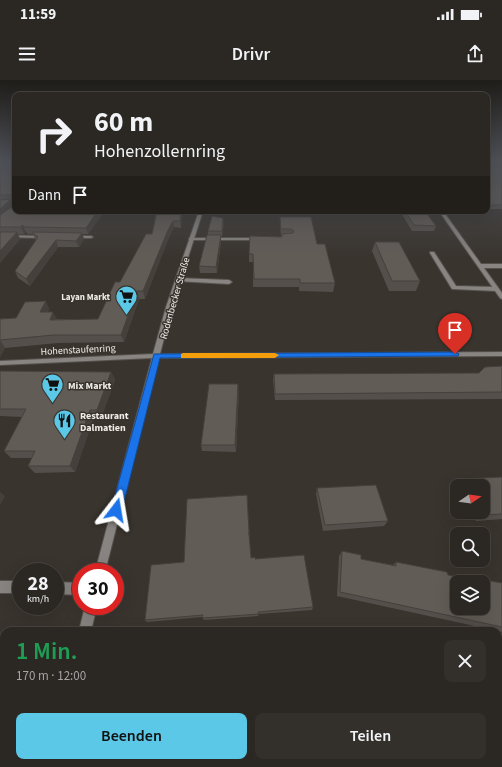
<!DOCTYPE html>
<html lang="de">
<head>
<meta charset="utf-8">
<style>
  :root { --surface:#2b2722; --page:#332f2a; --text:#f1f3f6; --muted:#a6a5a5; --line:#474440; --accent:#5ac8e6 }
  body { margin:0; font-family:"Source Sans 3",sans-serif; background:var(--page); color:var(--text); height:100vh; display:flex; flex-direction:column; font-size:15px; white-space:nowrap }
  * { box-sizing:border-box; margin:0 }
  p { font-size:13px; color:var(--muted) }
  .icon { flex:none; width:22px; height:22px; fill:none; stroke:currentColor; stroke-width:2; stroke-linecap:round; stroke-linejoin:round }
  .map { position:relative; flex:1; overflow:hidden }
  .sheet { position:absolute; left:0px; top:547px; width:502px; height:140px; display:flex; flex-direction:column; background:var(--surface); border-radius:12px 12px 0 0; box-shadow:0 4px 16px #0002,0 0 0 1px var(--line) }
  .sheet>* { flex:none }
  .guide { position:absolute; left:12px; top:12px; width:478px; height:122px; border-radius:8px; box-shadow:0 4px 16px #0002,0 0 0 1px var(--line); background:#2b2722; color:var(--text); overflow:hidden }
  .needle { width:26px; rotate:77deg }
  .fabs { position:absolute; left:450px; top:399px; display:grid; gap:8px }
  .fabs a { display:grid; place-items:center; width:40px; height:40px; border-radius:8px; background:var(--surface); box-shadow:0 4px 16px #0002,0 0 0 1px var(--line); font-size:20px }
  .speed { position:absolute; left:12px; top:483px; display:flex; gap:8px; font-size:20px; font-weight:700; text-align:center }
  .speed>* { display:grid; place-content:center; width:52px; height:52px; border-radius:50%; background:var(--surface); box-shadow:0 4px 16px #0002,0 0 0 1px var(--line); line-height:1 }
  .speed small { font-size:10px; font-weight:400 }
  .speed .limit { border:6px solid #d22; background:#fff; color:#111 }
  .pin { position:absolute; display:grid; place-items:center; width:34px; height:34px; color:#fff; margin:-41px -17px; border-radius:50% 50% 50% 0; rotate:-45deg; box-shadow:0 0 4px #0007 }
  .pin .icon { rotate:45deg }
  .me { position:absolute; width:44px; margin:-22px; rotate:14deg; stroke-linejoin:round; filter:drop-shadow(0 0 3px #0008) }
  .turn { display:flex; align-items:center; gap:14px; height:84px; padding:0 16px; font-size:18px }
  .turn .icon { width:52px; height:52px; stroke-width:2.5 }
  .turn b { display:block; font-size:28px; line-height:34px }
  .then { display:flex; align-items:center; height:38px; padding:0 16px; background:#0003; gap:8px; font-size:15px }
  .round { display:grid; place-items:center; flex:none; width:42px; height:42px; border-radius:8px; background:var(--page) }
  .headline { display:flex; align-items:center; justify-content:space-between; height:68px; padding:0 16px }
  h1 { font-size:24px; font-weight:600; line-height:30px; color:#1e9e55 }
  .cta { display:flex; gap:8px; margin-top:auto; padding:8px 16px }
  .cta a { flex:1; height:46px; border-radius:8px; background:var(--accent); color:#111; font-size:16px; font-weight:600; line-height:46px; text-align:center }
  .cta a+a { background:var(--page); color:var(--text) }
  .status { display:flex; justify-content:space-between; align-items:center; height:28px; padding:0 20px; background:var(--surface); direction:ltr }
  .status svg { height:11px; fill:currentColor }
  header { display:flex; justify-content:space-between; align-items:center; height:52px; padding:0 16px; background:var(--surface); font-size:18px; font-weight:600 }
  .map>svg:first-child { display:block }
</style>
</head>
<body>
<div class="status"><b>11:59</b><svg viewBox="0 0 49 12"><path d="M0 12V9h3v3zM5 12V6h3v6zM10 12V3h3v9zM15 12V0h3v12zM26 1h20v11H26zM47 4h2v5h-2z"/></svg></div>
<header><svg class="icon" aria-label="menu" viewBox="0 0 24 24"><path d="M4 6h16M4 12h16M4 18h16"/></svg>Drivr<svg class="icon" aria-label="share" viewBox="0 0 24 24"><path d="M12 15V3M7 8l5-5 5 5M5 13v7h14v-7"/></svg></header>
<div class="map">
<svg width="502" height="687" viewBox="0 0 502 687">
  <rect width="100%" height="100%" fill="#39342e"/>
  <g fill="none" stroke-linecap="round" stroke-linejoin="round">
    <defs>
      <path id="service" d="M 0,155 L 43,156 L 45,157 L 43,158 L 0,157 Z
        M 71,156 L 91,156 L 93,157 L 91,158 L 71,158 Z
        M 189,158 L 261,158 L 263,159 L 261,160 L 189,160 Z
        M 430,172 L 434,172 L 456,206 L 496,207 L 499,209 L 496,211 L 452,209 L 430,173 Z
        M 178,198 L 229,200 L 232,202 L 229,204 L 176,201 L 175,200 Z
        M 0,501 L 21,501 L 21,513 L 0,513 Z
        M 55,502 L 81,503 L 81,515 L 55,514 Z
        M 382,683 L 396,683 L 395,687 L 381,687 Z"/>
      <path id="minor" d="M 199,131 L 203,131 L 172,227 L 160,274 L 502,272 L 502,276 L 159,278 L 105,492 L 95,492 L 152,278 L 0,285 L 0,281 L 153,274 L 166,227 Z
        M 439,131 L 443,131 L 481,184 L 502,184 L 502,188 L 484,188 L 502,213 L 502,219 L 500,218 Z
        M 85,526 L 97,526 L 91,551 L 79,551 Z
        M 45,683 L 59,683 L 58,687 L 44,687 Z"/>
    </defs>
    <use href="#service" stroke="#56514c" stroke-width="2"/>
    <use href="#minor" stroke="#56514c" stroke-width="2"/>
    <use href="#service" fill="#878481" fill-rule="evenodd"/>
    <use href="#minor" fill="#878481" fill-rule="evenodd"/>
  </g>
  <path fill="#544f4a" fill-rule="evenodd" d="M 0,80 L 15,80 L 15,131 L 102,135 L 88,154 L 82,154 L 84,159 L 79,167 L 58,167 L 30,206 L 18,198 L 15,191 L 36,160 L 35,159 L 33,154 L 28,154 L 26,152 L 24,154 L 18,154 L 20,159 L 0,183 Z
    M 487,80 L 502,80 L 502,129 L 487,129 Z
    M 182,131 L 181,148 L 174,147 L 169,157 L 145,219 L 139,219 L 124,262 L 58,263 L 5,268 L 0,277 L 0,239 L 16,238 L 49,228 L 48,232 L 57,239 L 98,239 L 120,202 L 152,154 Z
    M 400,131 L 425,131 L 436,146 L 434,151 L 412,151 Z
    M 280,137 L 317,164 L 335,203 L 333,212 L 299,211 L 299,207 L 253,207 L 253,182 L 249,182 L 249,174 L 281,156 L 280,144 Z
    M 224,143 L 222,156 L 221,156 L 221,162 L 217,193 L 200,193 L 199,186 L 208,155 L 208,151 Z
    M 375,162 L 420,201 L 416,211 L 389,211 L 372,171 Z
    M 502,286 L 502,319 L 275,320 L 273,300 L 274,294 L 479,293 Z
    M 0,291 L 111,292 L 115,300 L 101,338 L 94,337 L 75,392 L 35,393 L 28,386 L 32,378 L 11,378 L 4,371 L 22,337 L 0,336 Z
    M 239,311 L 236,372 L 202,371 L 201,365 Z
    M 502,397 L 502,439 L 476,441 L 472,432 L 483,432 L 483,406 L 459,406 L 459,405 L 464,399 Z
    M 317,408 L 388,441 L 384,446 L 323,451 L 316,414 Z
    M 247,415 L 251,478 L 255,479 L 313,527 L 312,530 L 259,534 L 258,536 L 204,540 L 202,537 L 147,542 L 145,540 L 184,482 Z
    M 342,471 L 361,479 L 393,485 L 396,482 L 448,495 L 481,502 L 485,500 L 502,503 L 502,552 L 337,516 L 339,476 ZM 457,502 L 483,502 L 483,528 Z
    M 498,660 L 502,660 L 502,687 L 446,687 L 445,683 L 498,683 Z"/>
  <path fill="#45403c" d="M 10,120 L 13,127 L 0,139 L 0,129 Z
    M 98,131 L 101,131 L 102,135 L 88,154 L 86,148 Z
    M 181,131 L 182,131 L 181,148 L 180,141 Z
    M 223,138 L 224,143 L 222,156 L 222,151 Z
    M 173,141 L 174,147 L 169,157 L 145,219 L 143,211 L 168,150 Z
    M 22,145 L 26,152 L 24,154 L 21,147 Z
    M 17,152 L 20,159 L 0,183 L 0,171 Z
    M 82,153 L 84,159 L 79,167 L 76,161 Z
    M 221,155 L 221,162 L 217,193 L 216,187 Z
    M 56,160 L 58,167 L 30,206 L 26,199 Z
    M 137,211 L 139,219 L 124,262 L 121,255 Z
    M 46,221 L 49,228 L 44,240 L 40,232 Z
    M 53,232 L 57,239 L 50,240 Z
    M 0,260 L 5,268 L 0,277 Z
    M 111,292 L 115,300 L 101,338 L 97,330 Z
    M 238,304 L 239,311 L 236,372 L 235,365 Z
    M 90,330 L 94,337 L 75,392 L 70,386 Z
    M 0,412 L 5,416 L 0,425 Z
    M 4,593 L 4,622 L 0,634 L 0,604 Z"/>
  <path fill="#625c56" stroke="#45403c" d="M 0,80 L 15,80 L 15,131 L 98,131 L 86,148 L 25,147 L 22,145 L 21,147 L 0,147 L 0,135 L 13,126 L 13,121 L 10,120 L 0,129 L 0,120 L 12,119 L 13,115 L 0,115 Z
    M 487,80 L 502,80 L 502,125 L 487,125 Z
    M 157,131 L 181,131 L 180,141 L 173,141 L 168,150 L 143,211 L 137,211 L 121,255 L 54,255 L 0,260 L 0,239 L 16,238 L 25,222 L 46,221 L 40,232 L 53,232 L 50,240 L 98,239 L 115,202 L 120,202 L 146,154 L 152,154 Z
    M 405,131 L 425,131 L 436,146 L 414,145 Z
    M 212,136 L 223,138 L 222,151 L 208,151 Z
    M 280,137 L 311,137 L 317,164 L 325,164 L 335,203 L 300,203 L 300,199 L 254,199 L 253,174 L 249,174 L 250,156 L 282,157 L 282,154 L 293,153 L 294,151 L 291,149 L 281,149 Z
    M 0,152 L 17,152 L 0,171 Z
    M 32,152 L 82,153 L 76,161 L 56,160 L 26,199 L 15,191 L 38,157 Z
    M 207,155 L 221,155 L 216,187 L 199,186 Z
    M 375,162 L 399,162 L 420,201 L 392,201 Z
    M 502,286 L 502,312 L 275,314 L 274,294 L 479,293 L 485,287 Z
    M 0,291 L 111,292 L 97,330 L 90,330 L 70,386 L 28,386 L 35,371 L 4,371 L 26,329 L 0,329 Z
    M 209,304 L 238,304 L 235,365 L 201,365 Z
    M 502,397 L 502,434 L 483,435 L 481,432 L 483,432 L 483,406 L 468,406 L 464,399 Z
    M 376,405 L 388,441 L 325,445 L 317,408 Z
    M 247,415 L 249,452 L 248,454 L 249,454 L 251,478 L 255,477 L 255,479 L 304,475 L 313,527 L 258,532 L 259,534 L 202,538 L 203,535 L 145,540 L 151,485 L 184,482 L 187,419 Z
    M 342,471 L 361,475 L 361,479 L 396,486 L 396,482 L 447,492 L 448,495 L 481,502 L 457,502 L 457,528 L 483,528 L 483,502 L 485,503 L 485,500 L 502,503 L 502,547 L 340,512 Z
    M 0,578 L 4,578 L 4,593 L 0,604 Z
    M 498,660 L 502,661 L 502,687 L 457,687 L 456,683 L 498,683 Z"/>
  <linearGradient id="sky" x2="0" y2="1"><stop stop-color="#1f1d19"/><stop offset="0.45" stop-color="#4e5057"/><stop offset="1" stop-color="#4e5057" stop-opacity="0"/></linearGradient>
  <rect width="502" height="177" fill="url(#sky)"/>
  <path fill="#1a73e8" stroke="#114b97" d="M 455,272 L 459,274 L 458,276 L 160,278 L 122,430 L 120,433 L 116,435 L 112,433 L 111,430 L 154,274 Z"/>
  <path fill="#f59e0b" d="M 183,273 L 275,273 L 279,275 L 275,278 L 181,278 L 181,274 Z"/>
  <defs>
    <symbol id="supermarket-pin" viewBox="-11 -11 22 30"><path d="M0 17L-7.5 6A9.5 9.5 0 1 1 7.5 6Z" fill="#5ac8e6" stroke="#39342e"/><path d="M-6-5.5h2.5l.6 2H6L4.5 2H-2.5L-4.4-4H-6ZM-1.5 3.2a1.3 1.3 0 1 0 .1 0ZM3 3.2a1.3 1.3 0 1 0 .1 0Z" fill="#111"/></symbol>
    <symbol id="restaurant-pin" viewBox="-11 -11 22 30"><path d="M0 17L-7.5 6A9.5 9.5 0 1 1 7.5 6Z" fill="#5ac8e6" stroke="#39342e"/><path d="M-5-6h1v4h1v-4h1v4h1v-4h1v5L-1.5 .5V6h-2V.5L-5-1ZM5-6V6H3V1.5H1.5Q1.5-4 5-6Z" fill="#111"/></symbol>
  </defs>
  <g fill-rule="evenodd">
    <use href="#supermarket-pin" x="114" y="204" width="25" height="34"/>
    <use href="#supermarket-pin" x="40" y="292" width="25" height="34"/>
    <use href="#restaurant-pin" x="52" y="328" width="25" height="34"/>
  </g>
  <g text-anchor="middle" stroke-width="3" stroke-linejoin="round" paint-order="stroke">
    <g font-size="9" font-weight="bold" fill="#efece8" stroke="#39342e" text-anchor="end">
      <text x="110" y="220">Layan Markt</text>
    </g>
    <g font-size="10" fill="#efece8" stroke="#39342e">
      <text transform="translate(174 218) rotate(-74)" y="4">Rodenbecker Straße</text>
      <text transform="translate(78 269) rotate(-3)" y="4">Hohenstaufenring</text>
    </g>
    <g font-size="10" font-weight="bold" fill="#efece8" stroke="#39342e" text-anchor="start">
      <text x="68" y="309">Mix Markt</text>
      <text x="80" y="339">Restaurant<tspan x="80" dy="12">Dalmatien</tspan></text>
    </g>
  </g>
</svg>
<div class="fabs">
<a><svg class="needle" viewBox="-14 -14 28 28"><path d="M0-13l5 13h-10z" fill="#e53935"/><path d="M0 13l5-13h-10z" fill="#a6a5a5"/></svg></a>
<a><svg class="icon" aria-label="search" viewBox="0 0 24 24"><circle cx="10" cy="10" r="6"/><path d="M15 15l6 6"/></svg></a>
<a><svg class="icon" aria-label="layers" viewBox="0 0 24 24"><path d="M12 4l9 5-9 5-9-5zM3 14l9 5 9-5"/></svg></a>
</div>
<div class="speed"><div>28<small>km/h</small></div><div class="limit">30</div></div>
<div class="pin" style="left:455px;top:274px;background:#d93025"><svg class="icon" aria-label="arrive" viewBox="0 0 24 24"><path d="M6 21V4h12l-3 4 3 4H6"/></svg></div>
<svg class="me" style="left:116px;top:430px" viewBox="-20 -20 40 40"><path d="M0-17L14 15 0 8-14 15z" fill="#1a73e8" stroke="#fff" stroke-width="4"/></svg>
<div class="guide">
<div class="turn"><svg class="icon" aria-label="right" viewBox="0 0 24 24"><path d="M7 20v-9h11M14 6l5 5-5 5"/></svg><div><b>60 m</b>Hohenzollernring</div></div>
<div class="then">Dann<svg class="icon" aria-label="arrive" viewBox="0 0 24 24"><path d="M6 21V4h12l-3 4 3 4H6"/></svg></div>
</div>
<section class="sheet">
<div class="headline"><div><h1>1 Min.</h1><p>170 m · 12:00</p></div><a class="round"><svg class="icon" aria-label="close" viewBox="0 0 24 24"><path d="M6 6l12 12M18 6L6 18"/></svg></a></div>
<div class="cta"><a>Beenden</a><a>Teilen</a></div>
</section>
</div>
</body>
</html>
